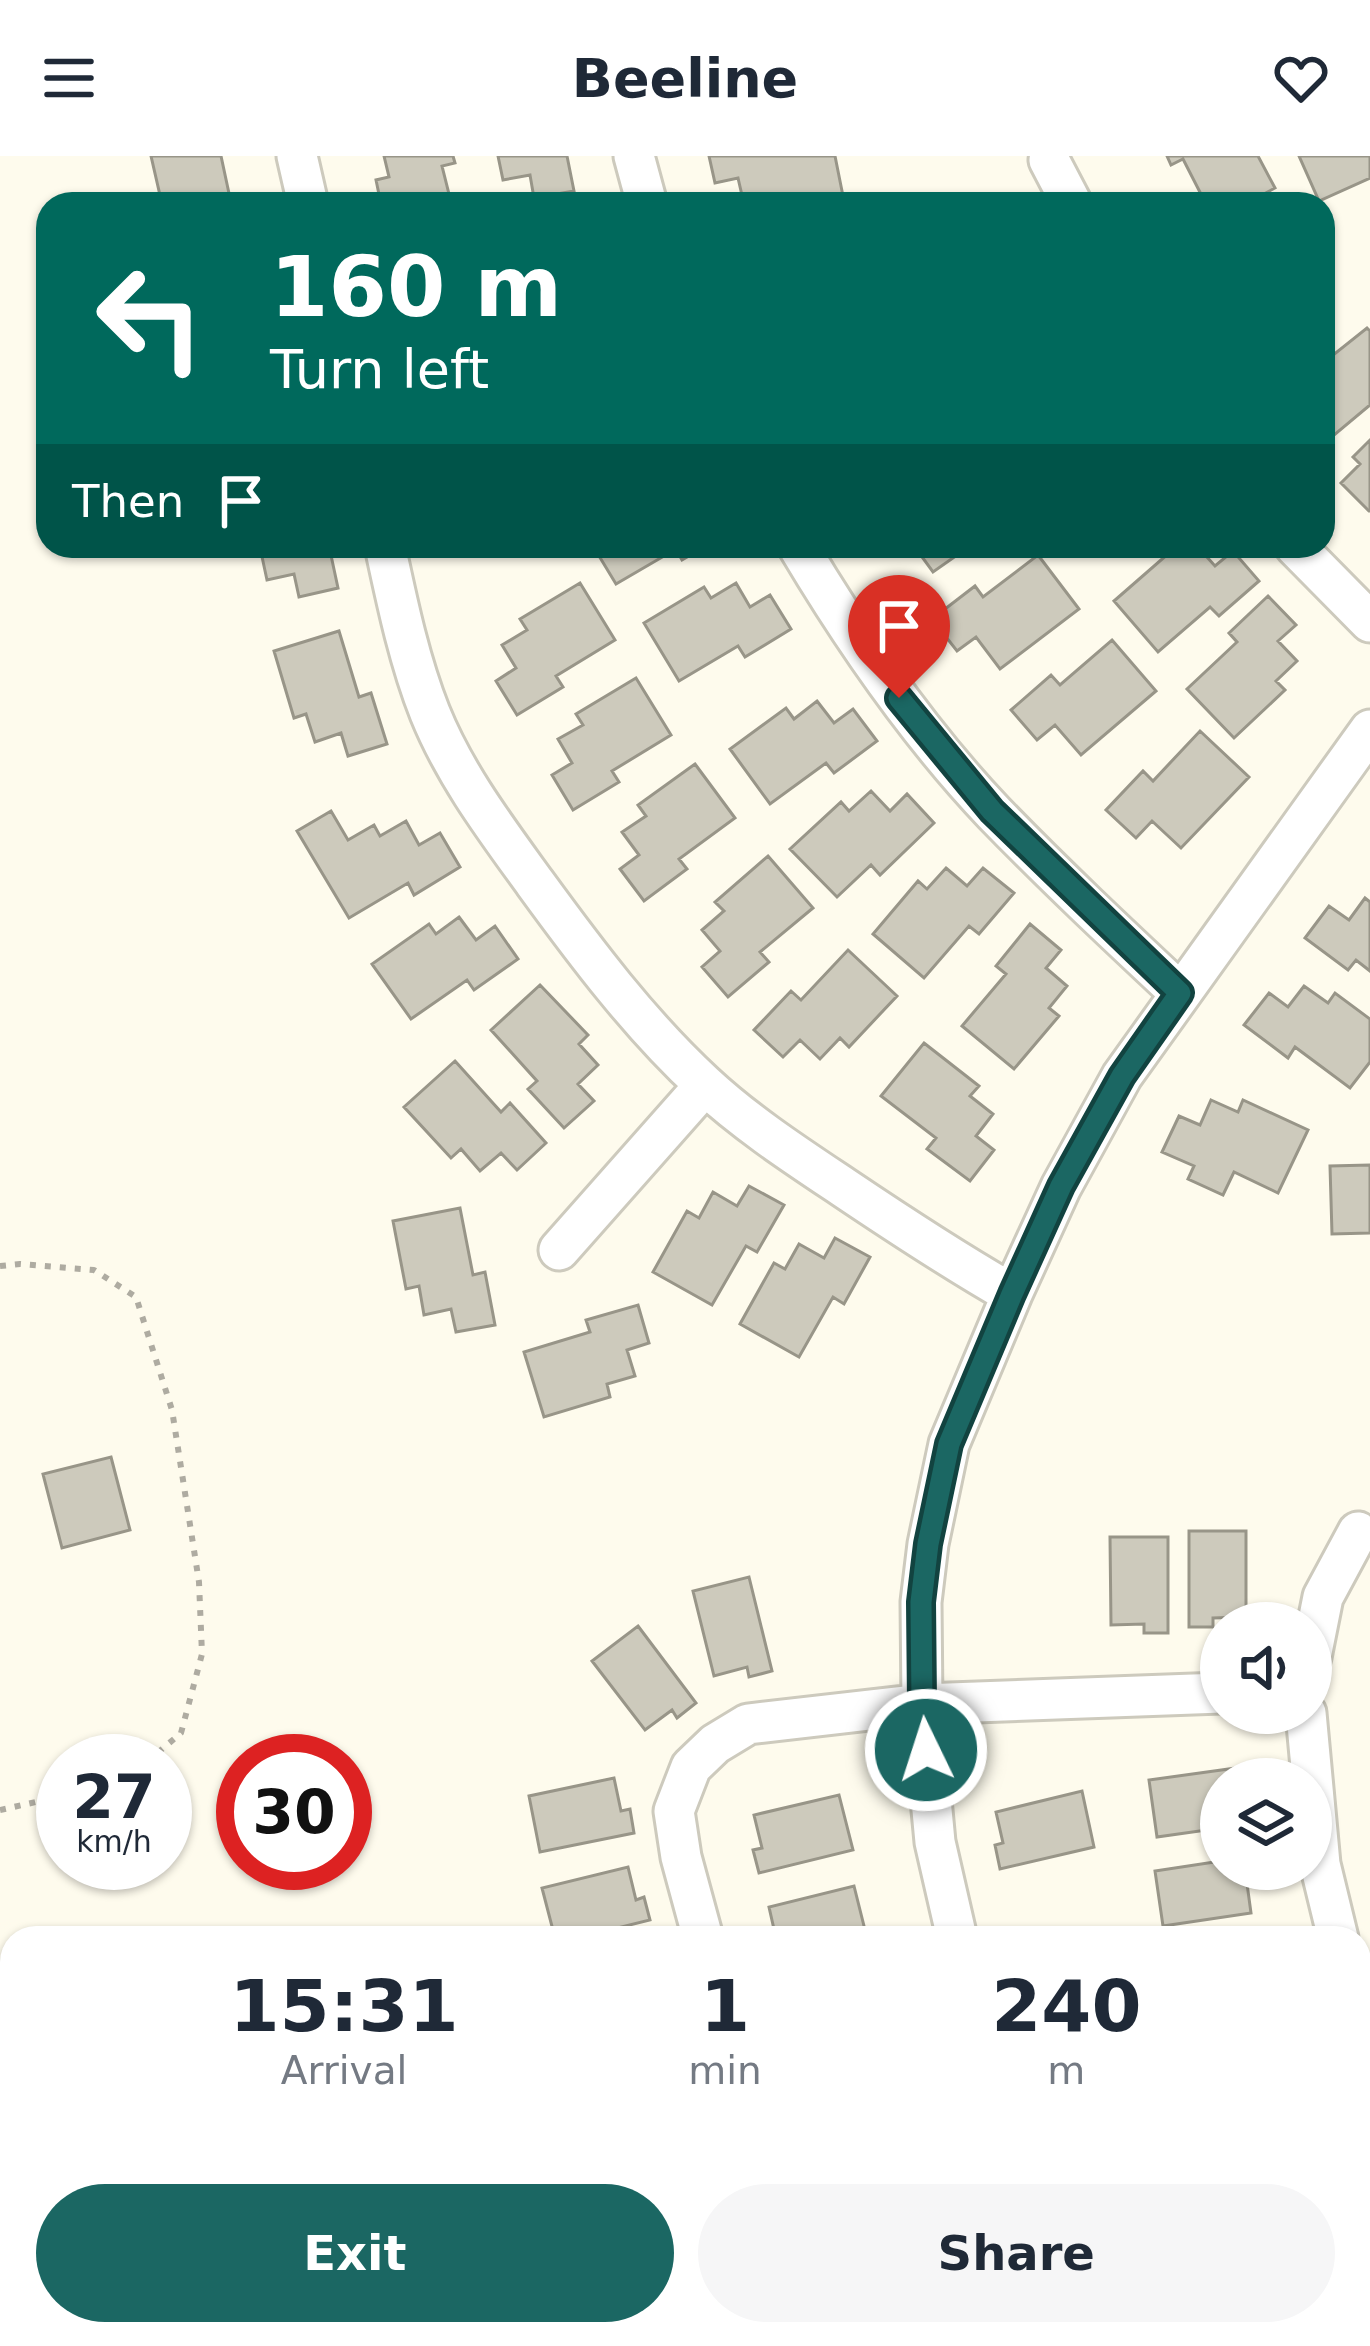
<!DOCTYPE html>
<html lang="en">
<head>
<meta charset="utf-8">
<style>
  :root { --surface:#fff; --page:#f6f6f7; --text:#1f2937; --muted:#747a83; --accent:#1b6763 }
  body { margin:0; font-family:"DejaVu Sans",sans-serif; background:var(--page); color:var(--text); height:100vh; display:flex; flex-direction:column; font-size:45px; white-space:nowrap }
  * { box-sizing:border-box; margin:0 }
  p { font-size:39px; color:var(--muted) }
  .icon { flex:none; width:66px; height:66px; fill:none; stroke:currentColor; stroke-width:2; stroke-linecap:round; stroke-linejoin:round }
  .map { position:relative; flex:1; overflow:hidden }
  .side { position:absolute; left:0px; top:1770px; width:1371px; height:420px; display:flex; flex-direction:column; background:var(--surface); border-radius:36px 36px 0 0; box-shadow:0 3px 9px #0004 }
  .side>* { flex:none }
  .hud { position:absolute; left:36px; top:36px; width:1299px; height:366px; border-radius:36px; box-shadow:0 3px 9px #0004; background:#00695c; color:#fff; overflow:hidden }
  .fabs { position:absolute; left:1200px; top:1446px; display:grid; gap:24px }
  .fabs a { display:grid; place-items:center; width:132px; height:132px; border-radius:50%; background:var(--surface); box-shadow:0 3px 9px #0004; font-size:60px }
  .speed { position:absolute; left:36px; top:1578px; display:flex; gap:24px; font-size:60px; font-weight:700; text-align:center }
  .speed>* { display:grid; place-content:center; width:156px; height:156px; border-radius:50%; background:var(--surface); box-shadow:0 3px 9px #0004; line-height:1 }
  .speed small { font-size:30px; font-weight:400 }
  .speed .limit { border:18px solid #d22; background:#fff; color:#111 }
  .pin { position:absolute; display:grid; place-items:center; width:102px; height:102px; color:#fff; margin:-123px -51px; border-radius:50% 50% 50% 0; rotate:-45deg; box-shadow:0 0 12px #0007 }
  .pin .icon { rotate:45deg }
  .me { position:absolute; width:132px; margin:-66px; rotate:356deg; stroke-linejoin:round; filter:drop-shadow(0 0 9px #0008) }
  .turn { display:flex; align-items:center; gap:42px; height:252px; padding:0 36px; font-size:54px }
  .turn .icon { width:156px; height:156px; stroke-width:2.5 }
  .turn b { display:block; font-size:84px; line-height:102px }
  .then { display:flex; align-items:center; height:114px; padding:0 36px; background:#0003; gap:24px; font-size:45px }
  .eta { display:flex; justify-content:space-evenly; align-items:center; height:204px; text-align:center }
  .eta b { font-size:72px; font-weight:600; line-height:84px }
  .cta { display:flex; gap:24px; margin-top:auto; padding:24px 36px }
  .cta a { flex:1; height:138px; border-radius:72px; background:var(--accent); color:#fff; font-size:48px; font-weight:600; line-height:138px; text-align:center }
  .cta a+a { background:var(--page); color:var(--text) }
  header { display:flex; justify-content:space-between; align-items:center; height:156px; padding:0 36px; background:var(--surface); font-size:54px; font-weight:600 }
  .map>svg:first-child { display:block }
</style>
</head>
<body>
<header><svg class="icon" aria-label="menu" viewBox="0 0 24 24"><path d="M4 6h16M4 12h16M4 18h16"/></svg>Beeline<svg class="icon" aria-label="heart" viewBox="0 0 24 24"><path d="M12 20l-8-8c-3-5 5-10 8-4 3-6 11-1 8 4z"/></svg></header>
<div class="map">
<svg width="1370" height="2190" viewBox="0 0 1370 2190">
  <rect width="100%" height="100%" fill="#fefbed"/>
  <path fill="#cdcabc" stroke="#989588" stroke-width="3" d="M 151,0 L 221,0 L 230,42 L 243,39 L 245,48 L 162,48 Z
    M 384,0 L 453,0 L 455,7 L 442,10 L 449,38 L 422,44 L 423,48 L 381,48 L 376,24 L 389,21 Z
    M 498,0 L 567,0 L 574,35 L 534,42 L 530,19 L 503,24 Z
    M 709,0 L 835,0 L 843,40 L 806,48 L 744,48 L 738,22 L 715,27 Z
    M 1167,0 L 1258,0 L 1275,32 L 1245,48 L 1206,48 L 1183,3 L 1171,9 Z
    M 1299,0 L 1370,0 L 1370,22 L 1319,45 Z
    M 1367,172 L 1370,175 L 1370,249 L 1333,280 L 1323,268 L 1323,189 L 1332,200 Z
    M 1370,284 L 1370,355 L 1369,355 L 1341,327 L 1360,308 L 1353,301 Z
    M 247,390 L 329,390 L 338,432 L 299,441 L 294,418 L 267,424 L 261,396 L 249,399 Z
    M 593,390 L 706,390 L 682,404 L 676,393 L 616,428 Z
    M 914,390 L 970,390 L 933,416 Z
    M 1177,390 L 1197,390 L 1215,410 L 1233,395 L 1259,425 L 1219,460 L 1210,451 L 1158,496 L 1114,445 Z
    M 1038,399 L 1079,453 L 1000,513 L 976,481 L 957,495 L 932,463 L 975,430 L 983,441 Z
    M 580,427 L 615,484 L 556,520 L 563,531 L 517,559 L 496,525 L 516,512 L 502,489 L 527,474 L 520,463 Z
    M 736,427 L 750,451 L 770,439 L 791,473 L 745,501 L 738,490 L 679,525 L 644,467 L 704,431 L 711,442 Z
    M 1268,440 L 1296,469 L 1278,485 L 1297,505 L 1276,525 L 1285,534 L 1234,582 L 1187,533 L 1237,486 L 1229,477 Z
    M 339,475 L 359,541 L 371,537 L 387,588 L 348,600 L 341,577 L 315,586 L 306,558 L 294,562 L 274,495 Z
    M 1112,484 L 1156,535 L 1081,599 L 1055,569 L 1037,584 L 1011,554 L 1051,519 L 1060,529 Z
    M 636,522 L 671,579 L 612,615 L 619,626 L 573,654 L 552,619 L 572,607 L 558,583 L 583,569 L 576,558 Z
    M 817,545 L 834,567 L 853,553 L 877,585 L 834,617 L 826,607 L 770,648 L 730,593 L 786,552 L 794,563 Z
    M 1200,575 L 1249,621 L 1181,692 L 1152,665 L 1136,682 L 1106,654 L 1143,615 L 1153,625 Z
    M 695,608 L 735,662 L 679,703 L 687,713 L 644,745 L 620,713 L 639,699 L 622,676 L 646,660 L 638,649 Z
    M 871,635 L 890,655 L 907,638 L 934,667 L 880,719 L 871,709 L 837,741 L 790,693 L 841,646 L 849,655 Z
    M 331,655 L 348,684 L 374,669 L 380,680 L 406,665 L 419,689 L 440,677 L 460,711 L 414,739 L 408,727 L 349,762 L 297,675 Z
    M 768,700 L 813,752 L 760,796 L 769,806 L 728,841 L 702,811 L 720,795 L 702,774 L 724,755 L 715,746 Z
    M 946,712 L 967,730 L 983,712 L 1014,737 L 979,778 L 969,770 L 924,822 L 873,778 L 918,725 L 927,733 Z
    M 1365,742 L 1370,746 L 1370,815 L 1356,804 L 1348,814 L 1305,782 L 1329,750 L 1349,764 Z
    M 459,761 L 476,784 L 495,770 L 518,803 L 474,834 L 467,824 L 411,863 L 372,808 L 429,768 L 436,778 Z
    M 1030,768 L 1061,794 L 1046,812 L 1067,830 L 1049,852 L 1059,860 L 1014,913 L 962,870 L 1006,818 L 996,810 Z
    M 848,794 L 897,840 L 849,891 L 840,882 L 820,903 L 800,884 L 783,901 L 754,874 L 791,835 L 801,844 Z
    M 540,829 L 588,879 L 579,888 L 598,909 L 578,928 L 594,945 L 564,972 L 528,933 L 537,925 L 491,874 Z
    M 1304,830 L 1328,847 L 1335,837 L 1370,863 L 1370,906 L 1350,932 L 1295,891 L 1288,902 L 1244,869 L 1269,837 L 1288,851 Z
    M 924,887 L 979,930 L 970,940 L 993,958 L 976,980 L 994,994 L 970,1025 L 927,993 L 936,982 L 881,940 Z
    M 455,905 L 501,956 L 510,947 L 546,987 L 517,1014 L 501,997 L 480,1015 L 461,993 L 451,1002 L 404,951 Z
    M 1211,944 L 1238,956 L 1243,944 L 1308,974 L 1278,1037 L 1234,1016 L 1223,1039 L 1188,1023 L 1194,1010 L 1162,996 L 1179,960 L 1200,969 Z
    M 1370,1009 L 1370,1077 L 1332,1078 L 1330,1010 Z
    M 749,1030 L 784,1049 L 757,1096 L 746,1090 L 712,1149 L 653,1116 L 687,1055 L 699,1062 L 713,1036 L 737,1050 Z
    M 460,1052 L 473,1119 L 485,1116 L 495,1169 L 456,1176 L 451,1153 L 424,1159 L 419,1130 L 406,1133 L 393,1065 Z
    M 835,1082 L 870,1101 L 844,1148 L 833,1141 L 799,1201 L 740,1168 L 774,1107 L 785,1113 L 799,1088 L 824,1102 Z
    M 638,1149 L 649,1187 L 627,1194 L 635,1220 L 607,1228 L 610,1241 L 544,1261 L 524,1196 L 590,1176 L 586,1164 Z
    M 111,1301 L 130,1374 L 62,1392 L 43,1318 Z
    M 1189,1375 L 1246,1375 L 1246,1461 L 1213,1462 L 1213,1471 L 1189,1471 Z
    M 1110,1381 L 1168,1381 L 1168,1477 L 1144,1477 L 1144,1468 L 1111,1469 Z
    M 749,1421 L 772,1515 L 749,1521 L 747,1511 L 714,1520 L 693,1435 Z
    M 638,1470 L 696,1547 L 677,1562 L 672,1554 L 645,1574 L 592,1505 Z
    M 1236,1612 L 1238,1623 L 1221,1623 L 1221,1672 L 1157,1681 L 1149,1624 Z
    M 614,1622 L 621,1655 L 630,1653 L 634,1677 L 540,1696 L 529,1640 Z
    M 1082,1635 L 1094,1691 L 1000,1713 L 995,1689 L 1003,1687 L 996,1656 Z
    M 839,1639 L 853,1694 L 759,1717 L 753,1694 L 762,1692 L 754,1659 Z
    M 1221,1705 L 1221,1713 L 1245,1713 L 1251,1757 L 1163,1770 L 1155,1715 Z
    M 628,1711 L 636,1744 L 644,1741 L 650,1764 L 577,1782 L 555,1782 L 542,1732 Z
    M 854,1730 L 867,1782 L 776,1782 L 769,1751 Z
    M 34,2178 L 128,2178 L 130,2182 L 102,2190 L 37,2190 Z
    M 140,2178 L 211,2178 L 214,2188 L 206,2190 L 144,2190 Z
    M 327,2178 L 403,2178 L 404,2181 L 381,2187 L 382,2190 L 329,2190 Z
    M 433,2178 L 504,2178 L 507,2190 L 436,2190 Z
    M 648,2178 L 738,2178 L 741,2190 L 651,2190 Z
    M 1135,2178 L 1226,2178 L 1228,2187 L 1215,2190 L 1138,2190 Z"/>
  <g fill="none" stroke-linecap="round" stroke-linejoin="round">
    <defs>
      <path id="minor" d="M 297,0 L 308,48
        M 634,0 L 647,48
        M 1049,4 L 1072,48
        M 385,390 C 397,446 409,504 430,557 C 455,619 496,673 535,727 C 586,797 640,869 704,928 C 746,967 795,999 843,1031 C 898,1068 954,1105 1012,1138
        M 798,390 C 854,484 918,577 994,657 C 1054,719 1117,778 1180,837
        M 1295,390 L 1370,466
        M 559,1094 L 705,929
        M 1311,1501 L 1323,1441 L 1358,1376
        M 1306,1557 L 1320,1708 L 1338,1782
        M 703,1782 L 681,1701 L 674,1655 L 691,1611 L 715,1588 L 748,1568 L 922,1548 L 1221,1537
        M 957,1782 L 935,1686 L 922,1548 L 921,1446 L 928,1388 L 949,1288 L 1012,1138 L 1061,1031 L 1122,920 L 1370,574
        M 1359,1867 L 1370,1912
        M 0,2045 L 12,2042
        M 592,2178 L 595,2190
        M 809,2178 L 813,2190
        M 1049,2178 L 1052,2190"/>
    </defs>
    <use href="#minor" stroke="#cdcabd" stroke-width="45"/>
    <path stroke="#aeaba1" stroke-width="6" stroke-dasharray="6 9" stroke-linecap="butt" d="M 0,1110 L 20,1108 L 94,1114 L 136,1141 L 172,1254 L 199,1426 L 202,1498 L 181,1577 L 148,1605
      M 0,1654 L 63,1640"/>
    <use href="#minor" stroke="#fff" stroke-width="39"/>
  </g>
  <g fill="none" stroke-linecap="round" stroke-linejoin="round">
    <defs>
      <path id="route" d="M 899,542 L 992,655 L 1180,837 L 1122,920 L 1061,1030 L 1012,1138 L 949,1288 L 928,1388 L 921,1446 L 922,1548 L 926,1594"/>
    </defs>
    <use href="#route" stroke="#124340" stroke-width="30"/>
    <use href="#route" stroke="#1b6763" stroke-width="21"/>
  </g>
</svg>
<div class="fabs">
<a><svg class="icon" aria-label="sound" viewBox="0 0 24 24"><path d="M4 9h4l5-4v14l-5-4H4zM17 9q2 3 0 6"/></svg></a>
<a><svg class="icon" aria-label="layers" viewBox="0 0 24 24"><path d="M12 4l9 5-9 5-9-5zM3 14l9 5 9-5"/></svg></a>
</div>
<div class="speed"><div>27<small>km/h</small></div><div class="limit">30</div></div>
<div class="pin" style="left:899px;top:542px;background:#d93025"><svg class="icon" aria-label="arrive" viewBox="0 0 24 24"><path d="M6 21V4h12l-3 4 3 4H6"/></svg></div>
<svg class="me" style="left:926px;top:1594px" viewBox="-20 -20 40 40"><circle r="17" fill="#1b6763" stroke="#fff" stroke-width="3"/><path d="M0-11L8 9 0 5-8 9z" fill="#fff"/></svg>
<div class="hud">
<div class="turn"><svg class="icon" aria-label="left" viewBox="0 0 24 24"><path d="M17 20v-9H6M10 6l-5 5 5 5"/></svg><div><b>160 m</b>Turn left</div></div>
<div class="then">Then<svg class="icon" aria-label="arrive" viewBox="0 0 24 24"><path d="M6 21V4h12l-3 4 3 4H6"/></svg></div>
</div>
<section class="side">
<div class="eta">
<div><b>15:31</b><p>Arrival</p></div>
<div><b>1</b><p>min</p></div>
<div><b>240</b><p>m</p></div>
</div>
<div class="cta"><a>Exit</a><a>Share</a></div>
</section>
</div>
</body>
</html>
